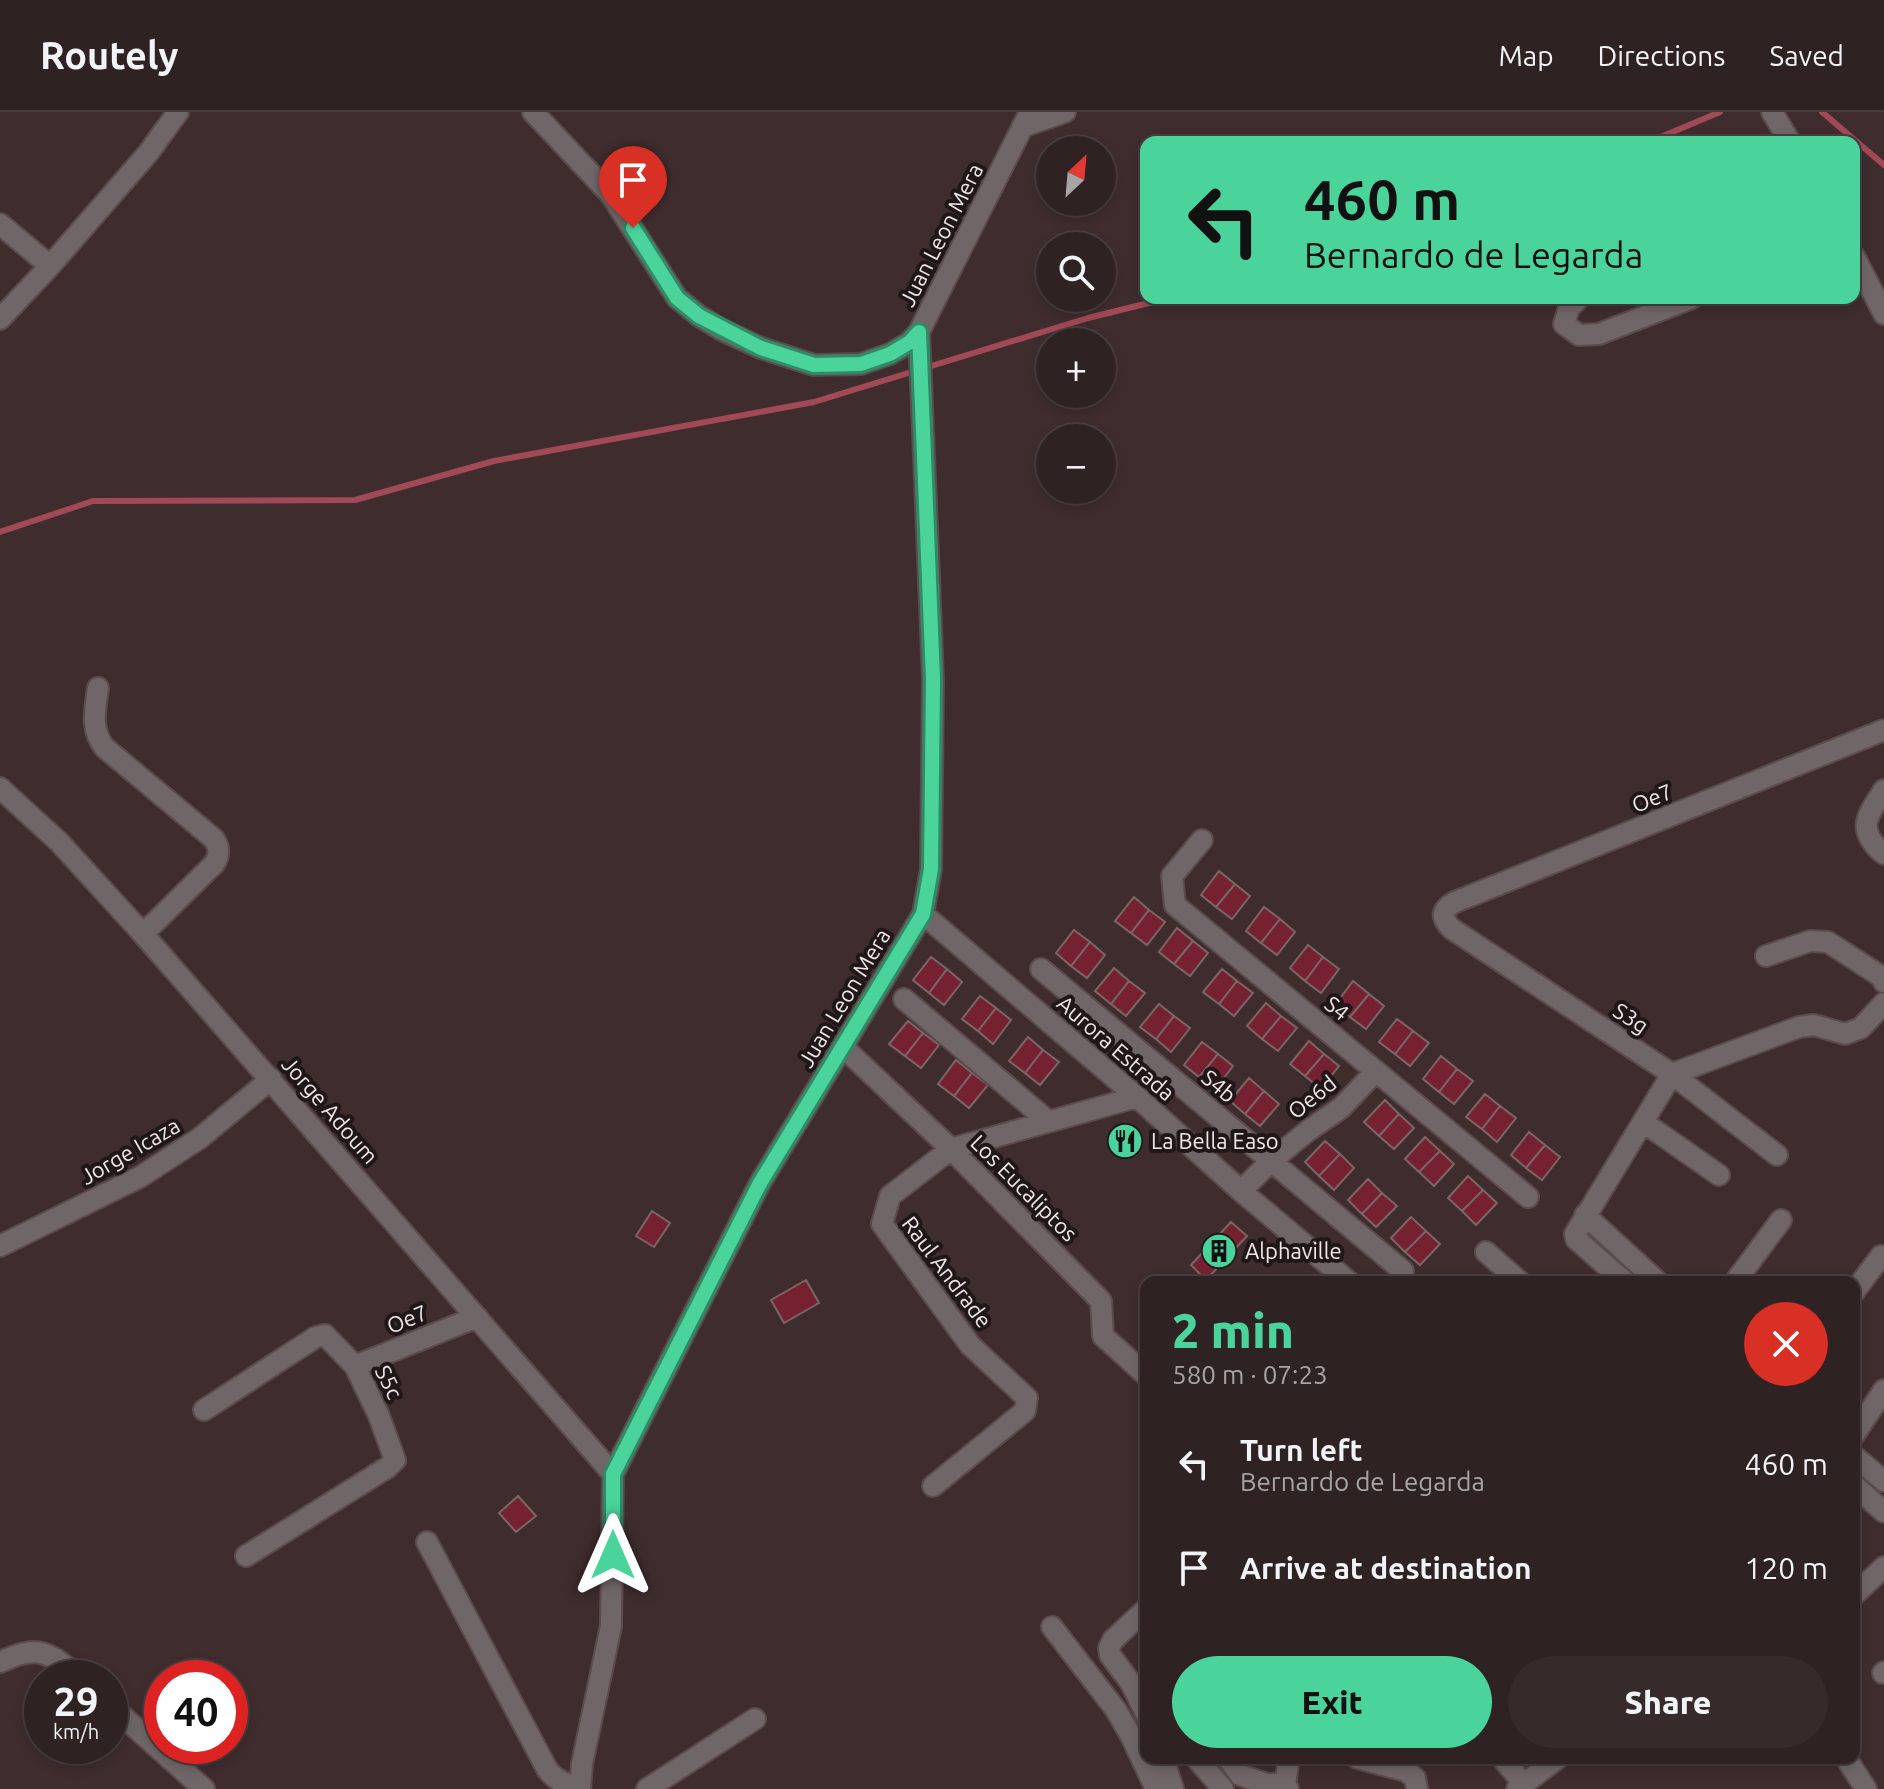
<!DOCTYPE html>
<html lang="en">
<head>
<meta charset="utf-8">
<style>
  :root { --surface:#2f2222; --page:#372a2a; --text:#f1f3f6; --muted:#a7a4a5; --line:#4a3f40; --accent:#4ad49c }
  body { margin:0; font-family:Ubuntu,sans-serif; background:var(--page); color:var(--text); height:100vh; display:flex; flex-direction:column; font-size:30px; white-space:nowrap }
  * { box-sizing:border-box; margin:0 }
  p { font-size:26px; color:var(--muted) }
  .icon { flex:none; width:44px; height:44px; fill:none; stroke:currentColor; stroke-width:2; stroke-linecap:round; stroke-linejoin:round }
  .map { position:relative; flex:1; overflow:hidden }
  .sheet { position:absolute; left:1140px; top:1164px; width:720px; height:488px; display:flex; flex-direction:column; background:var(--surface); border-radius:16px; box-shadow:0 4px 12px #0003,0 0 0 2px var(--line) }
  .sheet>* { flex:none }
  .banner { position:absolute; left:1140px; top:24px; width:720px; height:168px; border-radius:16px; box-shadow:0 4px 12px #0003,0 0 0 2px var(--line); background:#4ad49c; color:#111; overflow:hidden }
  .needle { width:52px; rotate:26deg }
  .controls { position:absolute; left:1036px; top:24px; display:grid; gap:16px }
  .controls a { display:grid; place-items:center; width:80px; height:80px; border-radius:50%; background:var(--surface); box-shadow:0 4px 12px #0003,0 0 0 2px var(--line); font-size:40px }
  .speed { position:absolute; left:24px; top:1548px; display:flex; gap:16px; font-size:40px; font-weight:700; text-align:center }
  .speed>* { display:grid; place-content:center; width:104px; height:104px; border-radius:50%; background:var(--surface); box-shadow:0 4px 12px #0003,0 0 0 2px var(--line); line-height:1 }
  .speed small { font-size:20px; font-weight:400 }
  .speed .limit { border:12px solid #d22; background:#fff; color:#111 }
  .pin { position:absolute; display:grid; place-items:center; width:68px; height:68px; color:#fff; margin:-82px -34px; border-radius:50% 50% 50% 0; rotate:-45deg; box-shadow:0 0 8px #0007 }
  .pin .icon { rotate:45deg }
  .me { position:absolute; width:88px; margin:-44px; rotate:0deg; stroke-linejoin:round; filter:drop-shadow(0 0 6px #0008) }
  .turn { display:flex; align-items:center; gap:28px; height:168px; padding:0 32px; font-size:36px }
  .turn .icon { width:104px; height:104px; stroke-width:2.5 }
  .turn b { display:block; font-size:56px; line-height:68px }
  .round { display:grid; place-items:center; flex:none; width:84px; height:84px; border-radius:42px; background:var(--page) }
  .head { display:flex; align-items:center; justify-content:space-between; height:136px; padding:0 32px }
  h1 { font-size:48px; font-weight:800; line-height:60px; color:var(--accent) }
  .primary-button { display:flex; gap:16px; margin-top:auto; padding:16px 32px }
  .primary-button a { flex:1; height:92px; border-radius:48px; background:var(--accent); color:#111; font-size:32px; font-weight:800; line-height:92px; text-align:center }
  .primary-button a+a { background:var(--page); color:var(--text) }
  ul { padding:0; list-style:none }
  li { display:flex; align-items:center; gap:24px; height:104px; padding:0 32px }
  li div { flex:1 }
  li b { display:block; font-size:30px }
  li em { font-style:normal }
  header { display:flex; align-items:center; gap:48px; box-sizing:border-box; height:112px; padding:0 40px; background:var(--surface); border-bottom:2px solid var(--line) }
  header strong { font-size:38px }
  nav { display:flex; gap:44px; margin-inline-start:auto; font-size:28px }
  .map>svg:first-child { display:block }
</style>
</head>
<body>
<header>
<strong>Routely</strong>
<nav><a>Map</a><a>Directions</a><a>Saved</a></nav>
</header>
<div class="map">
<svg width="1884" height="1677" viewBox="0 0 1884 1677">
  <rect width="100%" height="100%" fill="#3f2d2e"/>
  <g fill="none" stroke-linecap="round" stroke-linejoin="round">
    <path stroke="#a14956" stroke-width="6" d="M 1822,0 L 1884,53
      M 1649,30 L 1720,0
      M 0,420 L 93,389 L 355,388 L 494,349 L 814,290 L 1088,206 L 1169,186"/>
  </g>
  <path fill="#762132" stroke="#7a6567" stroke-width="2" d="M 1219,759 L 1235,772 L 1216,795 L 1201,783 Z
    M 1235,772 L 1250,784 L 1232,807 L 1216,795 Z
    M 1134,785 L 1149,798 L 1131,821 L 1115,809 Z
    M 1264,795 L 1280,807 L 1261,831 L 1246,819 Z
    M 1149,798 L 1165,810 L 1147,833 L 1131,821 Z
    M 1280,807 L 1295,820 L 1277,843 L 1261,831 Z
    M 1177,816 L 1193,829 L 1174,852 L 1159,840 Z
    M 1074,818 L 1090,830 L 1071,854 L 1056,841 Z
    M 1193,829 L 1208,841 L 1190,864 L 1174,852 Z
    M 1090,830 L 1105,843 L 1087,866 L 1071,854 Z
    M 1308,833 L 1323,845 L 1305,869 L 1290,856 Z
    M 931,845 L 947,857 L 929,881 L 913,868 Z
    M 1323,845 L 1339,857 L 1321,881 L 1305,869 Z
    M 1114,856 L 1129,869 L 1111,892 L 1095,879 Z
    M 947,857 L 962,870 L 944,893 L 929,881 Z
    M 1222,857 L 1237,869 L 1219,892 L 1203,880 Z
    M 1129,869 L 1145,881 L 1126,904 L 1111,892 Z
    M 1237,869 L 1253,881 L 1234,904 L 1219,892 Z
    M 1353,869 L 1369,882 L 1350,905 L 1335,893 Z
    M 1369,882 L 1384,894 L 1366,917 L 1350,905 Z
    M 980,884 L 996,896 L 978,919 L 962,907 Z
    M 1266,891 L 1281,904 L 1262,927 L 1247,914 Z
    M 1159,892 L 1174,904 L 1156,927 L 1140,915 Z
    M 996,896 L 1011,908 L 993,932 L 978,919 Z
    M 1174,904 L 1190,916 L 1171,940 L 1156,927 Z
    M 1281,904 L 1297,916 L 1278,939 L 1262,927 Z
    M 1397,907 L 1413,919 L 1395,942 L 1379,930 Z
    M 908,909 L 923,921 L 905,944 L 889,932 Z
    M 1413,919 L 1429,931 L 1410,954 L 1395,942 Z
    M 923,921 L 939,933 L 921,956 L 905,944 Z
    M 1028,925 L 1043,938 L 1025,961 L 1009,949 Z
    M 1309,929 L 1324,942 L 1305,964 L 1290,952 Z
    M 1202,930 L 1218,942 L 1199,965 L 1184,953 Z
    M 1043,938 L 1059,950 L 1040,973 L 1025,961 Z
    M 1218,942 L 1233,954 L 1215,978 L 1199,965 Z
    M 1324,942 L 1339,954 L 1321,977 L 1305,964 Z
    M 1441,944 L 1457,957 L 1439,980 L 1423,967 Z
    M 956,948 L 972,961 L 954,984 L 938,972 Z
    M 1457,957 L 1473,969 L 1454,992 L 1439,980 Z
    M 972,961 L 988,973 L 969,996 L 954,984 Z
    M 1249,966 L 1264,979 L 1245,1002 L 1230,989 Z
    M 1264,979 L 1279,992 L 1260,1014 L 1245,1002 Z
    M 1485,982 L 1500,994 L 1482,1017 L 1466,1005 Z
    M 1385,988 L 1399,1002 L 1379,1024 L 1364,1010 Z
    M 1500,994 L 1516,1006 L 1497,1030 L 1482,1017 Z
    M 1399,1002 L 1414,1016 L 1394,1037 L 1379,1024 Z
    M 1126,1018 L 1136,1027 L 1125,1040 L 1115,1030 Z
    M 1529,1020 L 1545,1033 L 1526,1056 L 1511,1043 Z
    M 1425,1025 L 1440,1039 L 1419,1060 L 1405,1047 Z
    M 1325,1029 L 1340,1042 L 1319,1064 L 1305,1050 Z
    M 1545,1033 L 1560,1045 L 1542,1068 L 1526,1056 Z
    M 1440,1039 L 1454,1052 L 1434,1074 L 1419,1060 Z
    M 1340,1042 L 1354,1056 L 1334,1078 L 1319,1064 Z
    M 1468,1064 L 1483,1078 L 1462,1099 L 1448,1086 Z
    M 1368,1067 L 1382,1081 L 1362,1102 L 1348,1088 Z
    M 1483,1078 L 1497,1091 L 1476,1113 L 1462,1099 Z
    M 1382,1081 L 1397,1094 L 1376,1115 L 1362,1102 Z
    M 652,1099 L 670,1111 L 654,1135 L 636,1124 Z
    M 1411,1105 L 1426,1119 L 1405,1140 L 1391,1126 Z
    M 1231,1110 L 1247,1124 L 1206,1168 L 1191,1153 Z
    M 1426,1119 L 1440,1132 L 1420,1153 L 1405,1140 Z
    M 806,1168 L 819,1191 L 784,1211 L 771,1188 Z
    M 518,1384 L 536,1404 L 516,1420 L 499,1401 Z"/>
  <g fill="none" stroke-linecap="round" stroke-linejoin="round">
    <defs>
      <path id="minor" d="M 533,0 L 611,83 L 677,186 L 699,204 L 722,218 L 761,236 L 814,253 L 861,252 L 890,242 L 910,230 L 919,220
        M 1772,0 L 1790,30
        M 1022,15 L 1065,0
        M 0,112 L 50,154
        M 1854,144 L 1884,202
        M 1579,186 L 1569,196 L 1564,212 L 1579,223 L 1599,222 L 1692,186
        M 0,207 L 50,154 L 149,40 L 178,0
        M 98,576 C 95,598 90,618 105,636 L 214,727 C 220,736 220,743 214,752 L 143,822
        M 1884,618 L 1455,790 C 1441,798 1440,805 1452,817 L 1672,962 L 1799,915 L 1814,913 L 1845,922 L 1861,916 L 1884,891
        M 0,676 L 59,730 L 143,822 L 613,1362
        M 1884,678 C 1866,705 1856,718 1884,742
        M 1202,728 L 1172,764 L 1175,793 L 1528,1085
        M 923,802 L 1137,985 L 1241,1079 L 1349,1170
        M 1766,844 L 1810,829 L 1828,830 L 1882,865 L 1884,870
        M 1041,857 L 1403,1159
        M 904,887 L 1048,1009
        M 843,935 L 951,1037 L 1101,1189 L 1103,1224 L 1146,1263
        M 1643,1010 L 1719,1063
        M 1241,1079 L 1271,1049 L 1309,1018 L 1341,996 L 1376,959
        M 1585,1103 L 1658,1170
        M 0,1134 L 140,1065 L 200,1026 L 271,967
        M 1486,1140 L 1520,1170
        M 1625,1170 L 1576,1127 L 1575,1122 L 1672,962 L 1777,1043
        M 1735,1170 L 1781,1108
        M 1854,1180 L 1881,1144
        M 355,1254 L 477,1205
        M 204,1298 L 316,1225 L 325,1223 L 355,1254 L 379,1304 L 395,1348 L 388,1355 L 246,1444
        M 1854,1323 L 1884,1278
        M 1854,1344 L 1884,1369
        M 1854,1373 L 1884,1400
        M 933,1374 L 1025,1299 L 1027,1286 L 970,1233 L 882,1112 L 890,1084 L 951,1037 L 1137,985
        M 427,1430 L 547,1657 C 555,1669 567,1672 580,1676
        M 1854,1483 L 1884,1455
        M 1146,1497 L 1113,1528 L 1109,1536 L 1110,1543 L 1131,1571 L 1146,1602
        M 1052,1515 L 1116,1598 L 1131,1624 L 1156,1677
        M 0,1550 C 8,1547 17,1542 26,1541 C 47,1536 65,1553 79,1566
        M 1883,1561 L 1884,1560
        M 110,1593 L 204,1677
        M 1163,1646 L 1173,1677
        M 1196,1646 L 1223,1677
        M 1228,1646 L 1240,1663 L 1267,1672 L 1285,1672
        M 1357,1646 L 1406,1659 L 1415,1666 L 1417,1677
        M 1502,1646 L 1524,1672
        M 1846,1646 L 1866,1677
        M 580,1677 L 582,1652 L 611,1514 L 613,1362 L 760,1071 L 923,802 L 931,757 L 933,567 L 919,220 L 1030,0
        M 647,1677 L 755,1607
        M 1288,1677 L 1285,1672 L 1289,1646
        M 1517,1677 L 1558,1646"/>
    </defs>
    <use href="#minor" stroke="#5c4b4c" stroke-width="24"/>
    <use href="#minor" stroke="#706667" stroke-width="20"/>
  </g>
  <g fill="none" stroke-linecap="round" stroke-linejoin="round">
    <defs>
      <path id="route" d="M 613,1443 L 613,1362 L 760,1071 L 923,802 L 931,757 L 933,567 L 919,220 L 910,230 L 890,242 L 861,252 L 814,253 L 761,236 L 699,204 L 677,186 L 633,116"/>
    </defs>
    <use href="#route" stroke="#308a65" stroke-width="20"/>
    <use href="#route" stroke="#4ad49c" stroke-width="14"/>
  </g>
  <defs>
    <symbol id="restaurant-disc" viewBox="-11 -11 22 22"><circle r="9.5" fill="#4ad49c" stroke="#201818"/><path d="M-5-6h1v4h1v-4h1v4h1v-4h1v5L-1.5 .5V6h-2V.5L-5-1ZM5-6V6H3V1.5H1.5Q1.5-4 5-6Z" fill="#111"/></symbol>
    <symbol id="building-disc" viewBox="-11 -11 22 22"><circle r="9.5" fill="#4ad49c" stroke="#201818"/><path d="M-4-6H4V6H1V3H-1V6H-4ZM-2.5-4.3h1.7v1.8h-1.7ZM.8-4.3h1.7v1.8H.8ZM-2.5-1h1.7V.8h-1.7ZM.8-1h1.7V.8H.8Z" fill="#111"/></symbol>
  </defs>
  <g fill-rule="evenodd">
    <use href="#restaurant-disc" x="1105" y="1009" width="40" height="40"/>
    <use href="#building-disc" x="1199" y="1119" width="40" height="40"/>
  </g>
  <g text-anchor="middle" stroke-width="8" stroke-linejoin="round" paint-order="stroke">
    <g font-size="22" fill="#f2e6e7" stroke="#201818">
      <text transform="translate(941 123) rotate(-63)" y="8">Juan Leon Mera</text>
      <text transform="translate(1652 686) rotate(-22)" y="8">Oe7</text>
      <text transform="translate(844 886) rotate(-59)" y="8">Juan Leon Mera</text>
      <text transform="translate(1337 896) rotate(39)" y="8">S4</text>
      <text transform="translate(1631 906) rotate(33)" y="8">S3g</text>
      <text transform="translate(1116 936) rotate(41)" y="8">Aurora Estrada</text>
      <text transform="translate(1219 974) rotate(40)" y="8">S4b</text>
      <text transform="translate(1312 985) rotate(-39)" y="8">Oe6d</text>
      <text transform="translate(330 998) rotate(49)" y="8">Jorge Adoum</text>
      <text transform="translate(130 1039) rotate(-30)" y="8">Jorge Icaza</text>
      <text transform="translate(1024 1076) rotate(45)" y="8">Los Eucaliptos</text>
      <text transform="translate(947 1160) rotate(53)" y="8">Raul Andrade</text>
      <text transform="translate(407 1207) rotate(-22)" y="8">Oe7</text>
      <text transform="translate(389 1270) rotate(64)" y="8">S5c</text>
    </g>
    <g font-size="22" fill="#f2e6e7" stroke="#201818" text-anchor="start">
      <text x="1151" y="1037">La Bella Easo</text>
      <text x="1245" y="1147">Alphaville</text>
    </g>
  </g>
</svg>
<div class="controls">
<a><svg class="needle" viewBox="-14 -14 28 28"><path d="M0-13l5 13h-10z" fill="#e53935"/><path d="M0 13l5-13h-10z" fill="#a7a4a5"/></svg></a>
<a><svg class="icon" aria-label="search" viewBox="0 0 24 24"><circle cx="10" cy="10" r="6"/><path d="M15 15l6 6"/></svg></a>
<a>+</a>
<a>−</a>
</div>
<div class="speed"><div>29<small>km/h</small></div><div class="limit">40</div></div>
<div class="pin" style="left:633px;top:116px;background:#d93025"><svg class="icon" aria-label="arrive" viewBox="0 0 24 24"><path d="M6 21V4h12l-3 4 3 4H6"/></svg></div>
<svg class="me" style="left:613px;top:1443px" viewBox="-20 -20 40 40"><path d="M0-17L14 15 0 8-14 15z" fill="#4ad49c" stroke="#fff" stroke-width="4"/></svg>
<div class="banner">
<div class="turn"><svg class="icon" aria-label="left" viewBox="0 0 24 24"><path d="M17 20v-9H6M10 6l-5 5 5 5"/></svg><div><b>460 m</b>Bernardo de Legarda</div></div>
</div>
<section class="sheet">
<div class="head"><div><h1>2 min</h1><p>580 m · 07:23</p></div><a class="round" style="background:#d93025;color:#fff"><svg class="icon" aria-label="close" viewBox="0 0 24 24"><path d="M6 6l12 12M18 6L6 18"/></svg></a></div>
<ul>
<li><svg class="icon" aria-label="left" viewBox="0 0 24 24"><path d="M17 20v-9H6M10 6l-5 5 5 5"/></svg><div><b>Turn left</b><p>Bernardo de Legarda</p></div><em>460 m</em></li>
<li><svg class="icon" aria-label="arrive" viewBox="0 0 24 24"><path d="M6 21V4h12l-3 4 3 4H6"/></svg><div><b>Arrive at destination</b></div><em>120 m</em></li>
</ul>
<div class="primary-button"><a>Exit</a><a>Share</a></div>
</section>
</div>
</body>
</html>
